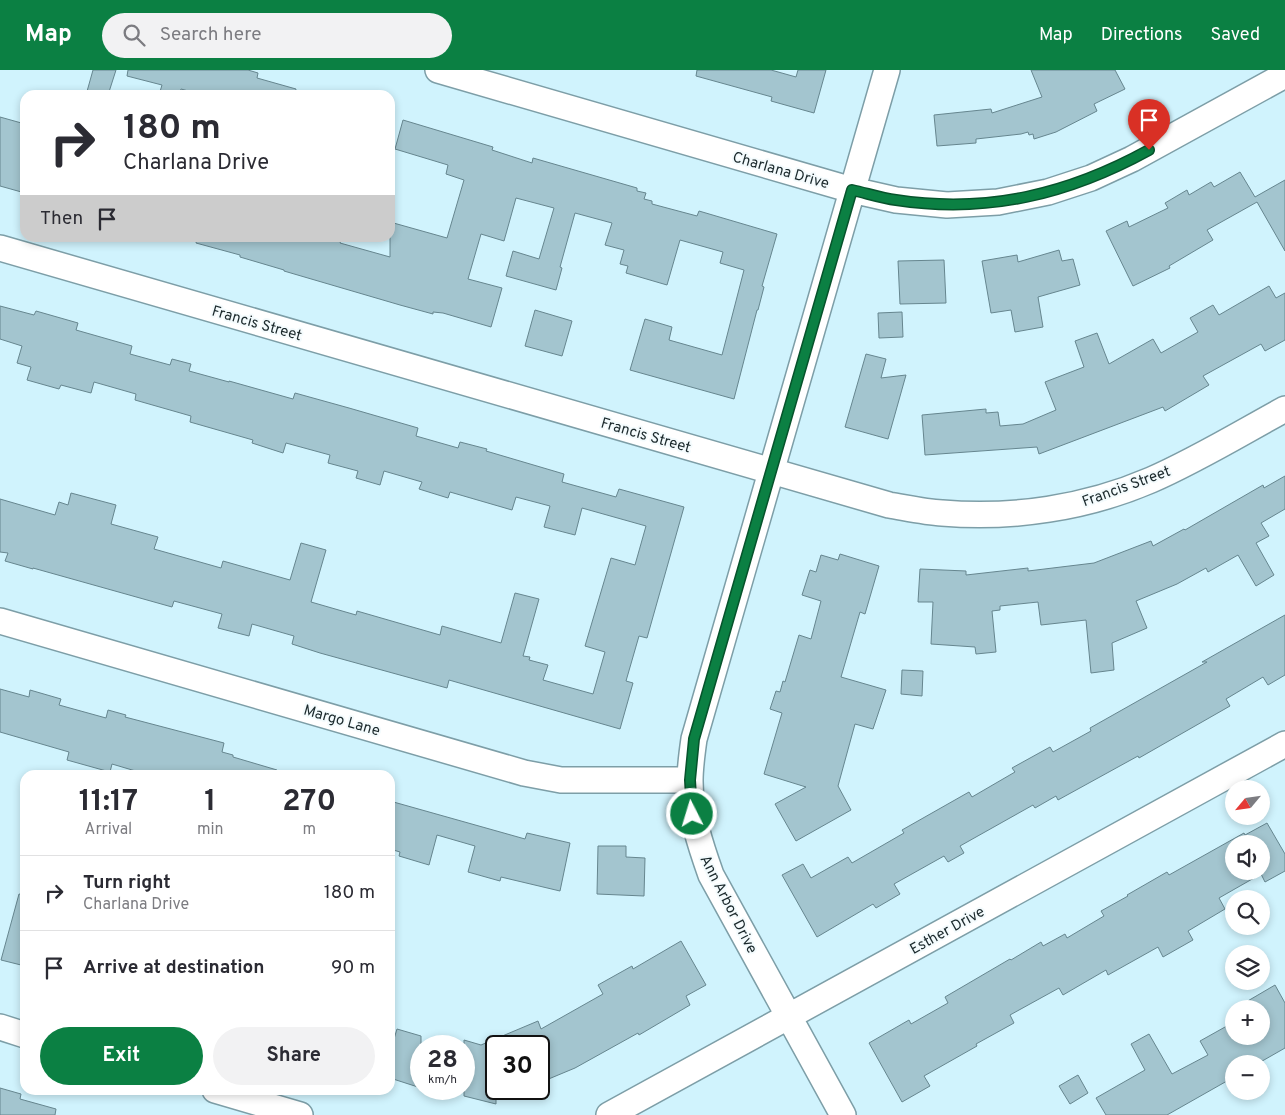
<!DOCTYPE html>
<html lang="en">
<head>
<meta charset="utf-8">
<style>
  :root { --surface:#fff; --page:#f2f2f3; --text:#2b2b33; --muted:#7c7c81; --line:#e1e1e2; --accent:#0b8043 }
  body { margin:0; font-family:Overpass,sans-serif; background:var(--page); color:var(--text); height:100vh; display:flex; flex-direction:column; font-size:19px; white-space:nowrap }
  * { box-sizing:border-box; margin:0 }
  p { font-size:16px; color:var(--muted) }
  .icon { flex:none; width:28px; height:28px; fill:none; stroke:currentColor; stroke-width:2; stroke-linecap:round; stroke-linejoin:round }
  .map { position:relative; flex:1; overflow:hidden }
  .panel { position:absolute; left:20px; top:700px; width:375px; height:325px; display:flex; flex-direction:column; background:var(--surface); border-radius:15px; box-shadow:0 2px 8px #0003 }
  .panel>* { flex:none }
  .guide { position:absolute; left:20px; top:20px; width:375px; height:152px; border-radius:15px; box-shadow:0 2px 8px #0003; background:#fff; color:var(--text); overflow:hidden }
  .needle { width:32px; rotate:241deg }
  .tools { position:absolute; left:1225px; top:710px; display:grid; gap:10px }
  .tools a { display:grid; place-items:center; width:45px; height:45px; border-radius:50%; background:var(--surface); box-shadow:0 2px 8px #0003; font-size:25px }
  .speed { position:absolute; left:410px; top:965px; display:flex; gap:10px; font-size:25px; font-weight:700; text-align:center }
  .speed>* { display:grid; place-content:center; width:65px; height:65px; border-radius:50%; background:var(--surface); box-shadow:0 2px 8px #0003; line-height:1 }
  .speed small { font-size:12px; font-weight:400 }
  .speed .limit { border:2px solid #111; border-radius:8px; background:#fff; color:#111 }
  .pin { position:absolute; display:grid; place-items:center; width:42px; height:42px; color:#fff; margin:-51px -21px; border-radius:50% 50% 50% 0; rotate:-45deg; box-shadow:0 0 5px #0007 }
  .pin .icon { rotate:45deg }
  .me { position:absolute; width:55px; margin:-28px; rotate:355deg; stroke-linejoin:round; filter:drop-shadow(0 0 4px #0008) }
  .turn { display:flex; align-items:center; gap:18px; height:105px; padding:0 20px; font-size:22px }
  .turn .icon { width:65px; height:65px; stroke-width:2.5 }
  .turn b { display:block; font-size:35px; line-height:42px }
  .then { display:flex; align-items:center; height:48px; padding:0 20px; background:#0003; gap:10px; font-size:19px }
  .eta { display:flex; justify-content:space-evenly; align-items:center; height:85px; text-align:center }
  .eta b { font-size:30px; font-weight:700; line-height:35px }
  .cta { display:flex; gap:10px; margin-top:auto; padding:10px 20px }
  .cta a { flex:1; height:58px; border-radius:30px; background:var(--accent); color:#fff; font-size:20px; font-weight:700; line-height:58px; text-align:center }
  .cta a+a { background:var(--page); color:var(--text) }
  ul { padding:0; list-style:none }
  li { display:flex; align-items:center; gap:15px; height:75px; padding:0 20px; border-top:1px solid var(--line) }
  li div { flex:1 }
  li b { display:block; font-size:19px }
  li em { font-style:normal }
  header { display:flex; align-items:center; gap:30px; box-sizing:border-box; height:70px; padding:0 25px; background:var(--accent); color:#fff }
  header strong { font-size:24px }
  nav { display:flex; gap:28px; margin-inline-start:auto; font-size:18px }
  .search { width:350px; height:45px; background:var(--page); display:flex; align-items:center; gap:12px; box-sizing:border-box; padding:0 18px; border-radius:28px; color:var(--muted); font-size:19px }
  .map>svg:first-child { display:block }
</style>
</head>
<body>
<header>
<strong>Map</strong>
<div class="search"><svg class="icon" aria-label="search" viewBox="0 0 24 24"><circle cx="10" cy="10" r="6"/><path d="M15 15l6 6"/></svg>Search here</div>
<nav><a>Map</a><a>Directions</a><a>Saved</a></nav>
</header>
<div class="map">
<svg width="1285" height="1045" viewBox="0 0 1285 1045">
  <rect width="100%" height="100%" fill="#d0f3fd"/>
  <path fill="#a3c5cf" stroke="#66868f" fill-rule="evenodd" d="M 93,0 L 116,0 L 108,25 L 86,25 Z
    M 128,0 L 248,0 L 258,3 L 257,8 L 296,19 L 295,25 L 203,25 L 181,19 L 179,25 L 159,25 L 162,15 L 127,6 Z
    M 697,0 L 771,0 L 796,7 L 798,0 L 826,0 L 814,43 L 771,31 L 772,27 L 696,6 Z
    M 1031,0 L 1115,0 L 1125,19 L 1094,34 L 1097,41 L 1056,62 L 1034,69 L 1033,64 L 1029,65 L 1028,62 L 1021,64 L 976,69 L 976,73 L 937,76 L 934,45 L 991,39 L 992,43 L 1042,27 Z
    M 0,47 L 25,54 L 25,123 L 0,116 Z
    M 403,50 L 493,77 L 492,80 L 532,93 L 533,88 L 637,118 L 637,121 L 646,123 L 644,129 L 652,131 L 652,134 L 697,146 L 699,141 L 777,164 L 762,216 L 764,217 L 758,240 L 757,240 L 734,329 L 630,300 L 645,249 L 672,257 L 669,270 L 722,285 L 744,200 L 720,193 L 723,182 L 680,170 L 667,215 L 626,203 L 628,196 L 620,194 L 624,180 L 605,175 L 612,153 L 575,143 L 560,197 L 562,198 L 556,220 L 506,206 L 513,181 L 539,189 L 554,138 L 516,128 L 504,171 L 481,164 L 468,209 L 502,218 L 491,257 L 443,243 L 433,242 L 433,244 L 400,235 L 284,201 L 284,200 L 240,187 L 240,185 L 196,173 L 197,168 L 342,168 L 340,173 L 390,187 L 390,152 L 447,168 L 464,110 L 446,104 L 448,95 L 395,79 Z
    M 1240,102 L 1255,127 L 1285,110 L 1285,181 L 1257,132 L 1207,160 L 1213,170 L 1169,196 L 1170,198 L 1133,216 L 1106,161 L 1127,151 L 1129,157 L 1168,138 L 1165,133 L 1187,120 L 1189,125 L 1211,112 L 1214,117 Z
    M 1059,180 L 1062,191 L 1073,189 L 1080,215 L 1038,227 L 1043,257 L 1015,262 L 1011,240 L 991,243 L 982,191 L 1017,185 L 1018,192 Z
    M 944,190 L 946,233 L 900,234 L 898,191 Z
    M 1269,216 L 1276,228 L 1285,223 L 1285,270 L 1265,281 L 1261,274 L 1203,306 L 1209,315 L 1165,341 L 1163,337 L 1039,384 L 1037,377 L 925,385 L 922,345 L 986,339 L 986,343 L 998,342 L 1000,356 L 1023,354 L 1056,340 L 1045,312 L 1084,297 L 1075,271 L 1097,263 L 1109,294 L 1153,269 L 1161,283 L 1198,262 L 1190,248 L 1213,235 L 1219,245 Z
    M 0,236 L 34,245 L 36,241 L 78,253 L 76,260 L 132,276 L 130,284 L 170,295 L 172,289 L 191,294 L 189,301 L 229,312 L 229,311 L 293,329 L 295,323 L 349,338 L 418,358 L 416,366 L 458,378 L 460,372 L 487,379 L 486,381 L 564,404 L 562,412 L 616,427 L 619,419 L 684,437 L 647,568 L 639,566 L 626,611 L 633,613 L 620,659 L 449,610 L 447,618 L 320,583 L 292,574 L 294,566 L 252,554 L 249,566 L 218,558 L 222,544 L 174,531 L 172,537 L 33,498 L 33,499 L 5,491 L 8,483 L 0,482 L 0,429 L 55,445 L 59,432 L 68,435 L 71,423 L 116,435 L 111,454 L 158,467 L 154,479 L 221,498 L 223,491 L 290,510 L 301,473 L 326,480 L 311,532 L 356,545 L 357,541 L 440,565 L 442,556 L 501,573 L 515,523 L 539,529 L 523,586 L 530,587 L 529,590 L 548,595 L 543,610 L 593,624 L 605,582 L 585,576 L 611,488 L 635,495 L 646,456 L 582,438 L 575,465 L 544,457 L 550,436 L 516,427 L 512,440 L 450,422 L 448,428 L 419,419 L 422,412 L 384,401 L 380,415 L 356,408 L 358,401 L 328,393 L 330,385 L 286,373 L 283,383 L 252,373 L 253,370 L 190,352 L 191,346 L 135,330 L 136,324 L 94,312 L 91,323 L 61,315 L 59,319 L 27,310 L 31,297 L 17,293 L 22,276 L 0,269 Z
    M 535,240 L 572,251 L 562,286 L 525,276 Z
    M 902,242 L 903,267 L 879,268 L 878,243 Z
    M 866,284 L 886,289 L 881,308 L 906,305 L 888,369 L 845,357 Z
    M 1285,406 L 1285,439 L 1261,453 L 1269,466 L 1256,473 L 1274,505 L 1256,516 L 1238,485 L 1208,502 L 1206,498 L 1177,514 L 1136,531 L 1147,558 L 1112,573 L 1114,600 L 1091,603 L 1086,550 L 1041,555 L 1038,532 L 1000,536 L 1000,540 L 992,541 L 996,582 L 976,584 L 975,577 L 931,574 L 933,532 L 918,532 L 920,499 L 966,501 L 966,505 L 1028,498 L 1028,501 L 1094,493 L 1151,471 L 1153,476 L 1184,459 L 1185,460 L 1263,415 L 1264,418 Z
    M 840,484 L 879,496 L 865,544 L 860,542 L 841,607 L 886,620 L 873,659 L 855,654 L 838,716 L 851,740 L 796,771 L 775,734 L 806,717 L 764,704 L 782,643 L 770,639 L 776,621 L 780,622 L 783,611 L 785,612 L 799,565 L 811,569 L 821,531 L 802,525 L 810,500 L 816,502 L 821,485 L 838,490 Z
    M 1285,545 L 1285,605 L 1268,615 L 1263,607 L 1226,629 L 1230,636 L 1139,688 L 1138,686 L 1058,730 L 1056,726 L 1035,738 L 1033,735 L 960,776 L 964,783 L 948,792 L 944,786 L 894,814 L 900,824 L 876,838 L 873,834 L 817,867 L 782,805 L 803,794 L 811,808 L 848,787 L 852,793 L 904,763 L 902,760 L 969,722 L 972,727 L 1015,702 L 1012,698 L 1050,677 L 1053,682 L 1091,661 L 1090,658 L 1207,592 L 1202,592 Z
    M 902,600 L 923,601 L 922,626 L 901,624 Z
    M 0,619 L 29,627 L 30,620 L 61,629 L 59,635 L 106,648 L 108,640 L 126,645 L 125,647 L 224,673 L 222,682 L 233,685 L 233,687 L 277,700 L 276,705 L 149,705 L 112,694 L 110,702 L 67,690 L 69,682 L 0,662 Z
    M 390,731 L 525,769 L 527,763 L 570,773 L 560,821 L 501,807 L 500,811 L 468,802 L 475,776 L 437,765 L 429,795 L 399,786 L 400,782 L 390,779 Z
    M 1267,753 L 1285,784 L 1285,801 L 1265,812 L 1261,804 L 1219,828 L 1225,839 L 1188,861 L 1193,870 L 1163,887 L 1158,877 L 1108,905 L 1106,900 L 1063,925 L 1059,918 L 1010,945 L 1014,953 L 976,974 L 977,976 L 924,1006 L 930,1016 L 902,1032 L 869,973 L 909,950 L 911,954 L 948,933 L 945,927 L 1010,889 L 1011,890 L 1041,872 L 1043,876 L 1065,864 L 1067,868 L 1104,846 L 1101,841 L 1128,826 L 1127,825 L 1167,802 L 1169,805 L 1244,763 L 1245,765 ZM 1234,774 L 1261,774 L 1261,801 L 1234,801 Z
    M 598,776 L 626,776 L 626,787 L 645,788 L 644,826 L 597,824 Z
    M 19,824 L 25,825 L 25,896 L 1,890 Z
    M 681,871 L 706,915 L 686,926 L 690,935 L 639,965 L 638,963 L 575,998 L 539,1013 L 539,976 L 485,976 L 496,980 L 496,991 L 491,1010 L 496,1011 L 496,1034 L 464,1026 L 464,970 L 481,975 L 538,951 L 541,959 L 603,924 L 598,915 L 632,896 L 633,899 Z
    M 1275,915 L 1285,933 L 1285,978 L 1257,994 L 1234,994 L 1234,1007 L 1167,1045 L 1106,1045 L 1096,1028 L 1145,1000 L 1131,974 L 1149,964 L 1172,1004 L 1208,985 L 1200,971 L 1234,952 L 1234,966 L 1261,966 L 1261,939 L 1250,939 L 1246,932 Z
    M 397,959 L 421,966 L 421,1018 L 390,1008 L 390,982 Z
    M 1078,1005 L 1088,1023 L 1070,1034 L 1059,1016 Z
    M 0,1018 L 21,1024 L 20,1029 L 56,1039 L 55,1045 L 0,1045 Z"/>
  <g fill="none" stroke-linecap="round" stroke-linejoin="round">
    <defs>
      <path id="minor" d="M 438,0 L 852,120 L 896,130 L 947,135 L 998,132 L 1048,122 L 1091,108 L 1132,89 L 1285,5
        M 0,178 L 889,435 C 907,438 925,442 942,443 C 1012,449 1086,438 1151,410 C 1197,390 1241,363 1285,339
        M 0,551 L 524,703 L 561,710 L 690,710
        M 0,957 L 25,965
        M 215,1020 L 300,1045
        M 609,1045 L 1285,674
        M 843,1045 L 711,805 C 700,774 690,744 690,711 C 690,697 692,683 694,669 L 887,0"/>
    </defs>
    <use href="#minor" stroke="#7d9ea7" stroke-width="28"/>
    <use href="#minor" stroke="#fff" stroke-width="25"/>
  </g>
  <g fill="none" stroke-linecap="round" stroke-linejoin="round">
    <defs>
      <path id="route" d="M 692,744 L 690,710 L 694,669 L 852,120 C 866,123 881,128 896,130 C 988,144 1069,124 1149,80"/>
    </defs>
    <use href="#route" stroke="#07532c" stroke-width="12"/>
    <use href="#route" stroke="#0b8043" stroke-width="9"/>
  </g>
  <g text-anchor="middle" stroke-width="4" stroke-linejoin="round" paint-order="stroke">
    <g font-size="15" fill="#1b292c" stroke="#f4fbfd">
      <text transform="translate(781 100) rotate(16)" y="5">Charlana Drive</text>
      <text transform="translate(257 253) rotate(16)" y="5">Francis Street</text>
      <text transform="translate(646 365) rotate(16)" y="5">Francis Street</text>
      <text transform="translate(1126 416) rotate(-20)" y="5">Francis Street</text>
      <text transform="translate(342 650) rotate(16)" y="5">Margo Lane</text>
      <text transform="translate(729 834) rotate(63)" y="5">Ann Arbor Drive</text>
      <text transform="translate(947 860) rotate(-29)" y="5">Esther Drive</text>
    </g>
  </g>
</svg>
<div class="tools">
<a><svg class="needle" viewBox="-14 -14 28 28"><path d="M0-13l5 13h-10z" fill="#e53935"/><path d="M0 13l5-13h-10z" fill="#7c7c81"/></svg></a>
<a><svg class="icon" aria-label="sound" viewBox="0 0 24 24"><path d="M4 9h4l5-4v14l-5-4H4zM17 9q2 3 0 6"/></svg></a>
<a><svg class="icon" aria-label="search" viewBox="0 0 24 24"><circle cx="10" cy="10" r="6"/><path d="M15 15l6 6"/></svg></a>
<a><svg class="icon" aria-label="layers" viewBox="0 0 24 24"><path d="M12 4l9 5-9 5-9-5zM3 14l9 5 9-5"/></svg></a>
<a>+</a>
<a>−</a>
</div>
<div class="speed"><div>28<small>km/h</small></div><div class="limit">30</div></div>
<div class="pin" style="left:1149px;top:80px;background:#d93025"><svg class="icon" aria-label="arrive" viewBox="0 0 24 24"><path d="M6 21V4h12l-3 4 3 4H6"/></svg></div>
<svg class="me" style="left:692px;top:744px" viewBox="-20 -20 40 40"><circle r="17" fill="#0b8043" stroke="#fff" stroke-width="3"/><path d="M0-11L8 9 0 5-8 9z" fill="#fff"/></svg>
<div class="guide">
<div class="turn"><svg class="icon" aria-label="right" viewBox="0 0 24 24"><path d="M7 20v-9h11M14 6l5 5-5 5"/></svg><div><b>180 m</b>Charlana Drive</div></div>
<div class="then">Then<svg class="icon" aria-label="arrive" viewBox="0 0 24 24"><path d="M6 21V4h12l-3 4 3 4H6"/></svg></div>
</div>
<section class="panel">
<div class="eta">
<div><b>11:17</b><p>Arrival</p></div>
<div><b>1</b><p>min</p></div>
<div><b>270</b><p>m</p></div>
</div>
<ul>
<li><svg class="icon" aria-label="right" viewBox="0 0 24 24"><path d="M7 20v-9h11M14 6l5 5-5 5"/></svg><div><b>Turn right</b><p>Charlana Drive</p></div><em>180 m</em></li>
<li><svg class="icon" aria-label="arrive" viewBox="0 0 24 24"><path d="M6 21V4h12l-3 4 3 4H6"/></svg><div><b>Arrive at destination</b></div><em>90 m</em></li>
</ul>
<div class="cta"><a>Exit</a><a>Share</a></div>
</section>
</div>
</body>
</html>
